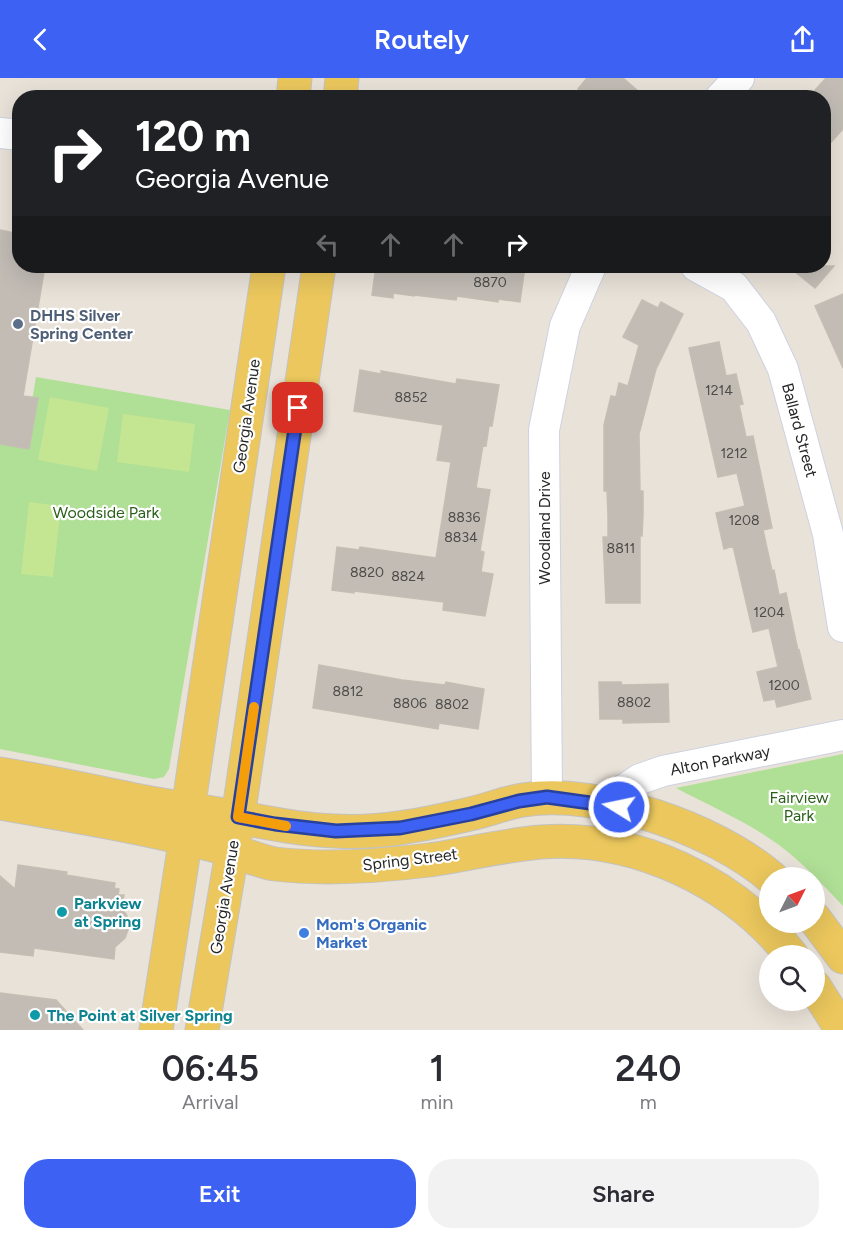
<!DOCTYPE html>
<html lang="en">
<head>
<meta charset="utf-8">
<style>
  :root { --surface:#fff; --page:#f2f2f3; --text:#2b2b33; --muted:#7c7c81; --accent:#3d62f3 }
  body { margin:0; font-family:Figtree,sans-serif; background:var(--page); color:var(--text); height:100vh; display:flex; flex-direction:column; font-size:22px; white-space:nowrap }
  * { box-sizing:border-box; margin:0 }
  p { font-size:20px; color:var(--muted) }
  .icon { flex:none; width:33px; height:33px; fill:none; stroke:currentColor; stroke-width:2; stroke-linecap:round; stroke-linejoin:round }
  .map { position:relative; height:952px; overflow:hidden }
  .panel { display:flex; flex-direction:column; background:var(--surface); flex:1 }
  .panel>* { flex:none }
  .guide { position:absolute; left:12px; top:12px; width:819px; height:183px; border-radius:24px; box-shadow:0 6px 24px #0002; background:#202124; color:#fff; overflow:hidden }
  .needle { width:39px; rotate:48deg }
  .controls { position:absolute; left:759px; top:789px; display:grid; gap:12px }
  .controls a { display:grid; place-items:center; width:66px; height:66px; border-radius:50%; background:var(--surface); box-shadow:0 6px 24px #0002; font-size:30px }
  .pin { position:absolute; display:grid; place-items:center; width:51px; height:51px; color:#fff; margin:-26px; border-radius:12px; box-shadow:0 3px 9px #0006 }
  .me { position:absolute; width:66px; margin:-33px; rotate:280deg; stroke-linejoin:round; filter:drop-shadow(0 0 4px #0008) }
  .turn { display:flex; align-items:center; gap:21px; height:126px; padding:0 24px; font-size:27px }
  .turn .icon { width:78px; height:78px; stroke-width:2.5 }
  .turn b { display:block; font-size:42px; line-height:51px }
  .lanes { display:flex; align-items:center; height:57px; padding:0 24px; background:#0003; justify-content:center; gap:30px; direction:ltr }
  .lanes .off { opacity:.35 }
  .eta { display:flex; justify-content:space-evenly; align-items:center; height:102px; text-align:center }
  .eta b { font-size:36px; font-weight:600; line-height:42px }
  .cta { display:flex; gap:12px; margin-top:auto; padding:12px 24px }
  .cta a { flex:1; height:69px; border-radius:24px; background:var(--accent); color:#fff; font-size:24px; font-weight:600; line-height:69px; text-align:center }
  .cta a+a { background:var(--page); color:var(--text) }
  header { display:flex; justify-content:space-between; align-items:center; height:78px; padding:0 24px; background:var(--accent); color:#fff; font-size:27px; font-weight:600 }
  .map>svg:first-child { display:block }
</style>
</head>
<body>
<header><svg class="icon" aria-label="back" viewBox="0 0 24 24"><path d="M15 5l-7 7 7 7"/></svg>Routely<svg class="icon" aria-label="share" viewBox="0 0 24 24"><path d="M12 15V3M7 8l5-5 5 5M5 13v7h14v-7"/></svg></header>
<div class="map">
<svg width="843" height="952" viewBox="0 0 843 952">
  <rect width="100%" height="100%" fill="#e9e2d9"/>
  <path fill="#b0df96" d="M 36,299 L 230,332 L 169,691 L 164,699 L 154,701 L 0,671 L 0,361 L 25,365 Z
    M 843,676 L 843,828 C 823,807 802,784 779,767 C 748,744 710,728 676,710 Z"/>
  <path fill="#c4e692" d="M 50,319 L 109,330 L 97,393 L 38,382 Z
    M 123,336 L 195,346 L 189,394 L 117,384 Z
    M 29,424 L 61,428 L 53,499 L 21,496 Z"/>
  <path fill="#c2bcb5" stroke="#c4beb3" stroke-width="1.5" d="M 587,0 L 623,0 L 646,20 L 587,20 L 578,11 Z
    M 826,0 L 843,0 L 843,51 L 824,72 L 824,20 L 808,20 Z
    M 0,152 L 20,156 L 20,188 L 45,188 L 23,318 L 38,320 L 29,371 L 0,366 Z
    M 376,188 L 525,188 L 520,224 L 498,221 L 498,224 L 457,218 L 456,222 L 414,217 L 414,218 L 393,215 L 393,220 L 372,217 Z
    M 788,188 L 834,188 L 815,210 Z
    M 843,216 L 843,290 L 815,228 Z
    M 642,222 L 658,230 L 661,224 L 683,236 L 656,291 L 639,356 L 640,413 L 643,413 L 643,437 L 642,458 L 640,458 L 640,525 L 606,525 L 603,459 L 608,459 L 608,437 L 607,413 L 604,413 L 604,347 L 611,318 L 616,319 L 619,305 L 628,308 L 639,267 L 623,259 Z
    M 719,264 L 726,298 L 736,296 L 743,326 L 739,327 L 746,359 L 753,358 L 772,450 L 763,452 L 772,493 L 774,492 L 779,517 L 786,515 L 798,573 L 799,572 L 811,621 L 777,629 L 775,621 L 764,623 L 757,594 L 778,589 L 769,550 L 753,554 L 733,468 L 724,471 L 716,435 L 745,428 L 737,395 L 718,399 L 689,270 Z
    M 360,292 L 381,296 L 381,293 L 456,306 L 457,301 L 499,307 L 492,348 L 489,348 L 486,368 L 483,367 L 476,410 L 490,412 L 480,473 L 484,474 L 481,494 L 493,496 L 485,538 L 443,532 L 444,524 L 354,513 L 354,515 L 332,512 L 337,469 L 359,472 L 360,469 L 436,480 L 451,384 L 437,382 L 443,347 L 354,333 Z
    M 319,587 L 402,602 L 445,607 L 446,604 L 484,611 L 478,651 L 439,645 L 438,651 L 313,630 Z
    M 599,604 L 621,604 L 622,607 L 668,606 L 669,644 L 623,645 L 623,641 L 600,641 Z
    M 18,787 L 67,794 L 66,797 L 115,805 L 114,810 L 119,811 L 118,817 L 124,817 L 122,829 L 127,838 L 129,849 L 125,860 L 115,869 L 114,881 L 34,870 L 33,878 L 0,874 L 0,798 L 15,811 Z
    M 0,915 L 56,922 L 83,952 L 0,952 Z"/>
  <g fill="none" stroke-linecap="round" stroke-linejoin="round">
    <defs>
      <path id="minor" d="M 720,20 L 739,0
        M 0,55 L 20,57
        M 696,188 L 734,209 L 761,244 L 783,291 L 828,456 L 843,549
        M 547,719 L 544,352 L 565,248 L 591,188
        M 603,726 L 640,701 L 663,693 L 843,657"/>
      <path id="major" d="M 293,20 L 295,0
        M 340,20 L 342,0
        M 0,696 C 52,704 104,716 156,726 C 183,731 210,734 237,739 C 269,745 302,752 335,753 C 380,756 427,746 470,736 C 488,732 505,725 523,722 C 598,710 714,750 772,800
        M 0,725 C 61,736 123,745 183,760 C 201,764 218,768 236,774 C 248,778 262,784 275,786 C 324,792 380,788 429,782 C 466,777 503,767 541,764 C 636,757 734,804 792,878
        M 814,840 L 843,879
        M 814,908 L 842,952
        M 156,952 L 183,778 L 190,718 L 269,188
        M 202,952 L 238,739 L 319,188"/>
    </defs>
    <use href="#minor" stroke="#ced2e0" stroke-width="32"/>
    <use href="#major" stroke="#c3c3c3" stroke-width="35"/>
    <use href="#minor" stroke="#fff" stroke-width="30"/>
    <use href="#major" stroke="#ebc75d" stroke-width="33"/>
  </g>
  <g fill="none" stroke-linecap="round" stroke-linejoin="round">
    <defs>
      <path id="route" d="M 298,330 L 238,739 L 275,746 L 336,753 L 400,750 L 471,736 L 519,723 L 547,719 L 619,729"/>
    </defs>
    <use href="#route" stroke="#28409e" stroke-width="15"/>
    <use href="#route" stroke="#3d62f3" stroke-width="10"/>
    <path stroke="#f59e0b" stroke-width="10" d="M 254,629 L 238,739 L 286,748"/>
  </g>
  <circle fill="#5c6f8a" stroke="#fff" stroke-width="2" cx="18" cy="246" r="6"/>
  <g fill="#0f9aa8" stroke="#fff" stroke-width="2">
    <circle cx="62" cy="834" r="6"/>
    <circle cx="35" cy="937" r="6"/>
  </g>
  <circle fill="#3f7fe0" stroke="#fff" stroke-width="2" cx="304" cy="855" r="6"/>
  <g text-anchor="middle" stroke-width="4.5" stroke-linejoin="round" paint-order="stroke">
    <g font-size="14" fill="#4e4c4a">
      <text x="490" y="209">8870</text>
      <text x="719" y="317">1214</text>
      <text x="411" y="324">8852</text>
      <text x="734" y="380">1212</text>
      <text x="464" y="444">8836</text>
      <text x="744" y="447">1208</text>
      <text x="461" y="464">8834</text>
      <text x="621" y="475">8811</text>
      <text x="367" y="499">8820</text>
      <text x="408" y="503">8824</text>
      <text x="769" y="539">1204</text>
      <text x="784" y="612">1200</text>
      <text x="348" y="618">8812</text>
      <text x="634" y="629">8802</text>
      <text x="410" y="630">8806</text>
      <text x="452" y="631">8802</text>
    </g>
    <g font-size="16" font-weight="bold" fill="#4e5e75" stroke="#fff" text-anchor="start">
      <text x="30" y="243">DHHS Silver<tspan x="30" dy="18">Spring Center</tspan></text>
    </g>
    <g font-size="16" fill="#272727" stroke="#fff">
      <text transform="translate(246 338) rotate(-82)" y="6">Georgia Avenue</text>
      <text transform="translate(800 352) rotate(75)" y="6">Ballard Street</text>
      <text transform="translate(544 450) rotate(-90)" y="6">Woodland Drive</text>
      <text transform="translate(720 682) rotate(-11)" y="6">Alton Parkway</text>
      <text transform="translate(410 781) rotate(-7)" y="6">Spring Street</text>
      <text transform="translate(224 819) rotate(-81)" y="6">Georgia Avenue</text>
    </g>
    <g font-size="16" fill="#2b601b" stroke="#fff">
      <text x="106" y="440">Woodside Park</text>
      <text x="799" y="725">Fairview<tspan x="799" dy="18">Park</tspan></text>
    </g>
    <g font-size="16" font-weight="bold" fill="#0d838f" stroke="#fff" text-anchor="start">
      <text x="74" y="831">Parkview<tspan x="74" dy="18">at Spring</tspan></text>
      <text x="47" y="943">The Point at Silver Spring</text>
    </g>
    <g font-size="16" font-weight="bold" fill="#366cbe" stroke="#fff" text-anchor="start">
      <text x="316" y="852">Mom's Organic<tspan x="316" dy="18">Market</tspan></text>
    </g>
  </g>
</svg>
<div class="controls">
<a><svg class="needle" viewBox="-14 -14 28 28"><path d="M0-13l5 13h-10z" fill="#e53935"/><path d="M0 13l5-13h-10z" fill="#7c7c81"/></svg></a>
<a><svg class="icon" aria-label="search" viewBox="0 0 24 24"><circle cx="10" cy="10" r="6"/><path d="M15 15l6 6"/></svg></a>
</div>
<div class="pin" style="left:298px;top:330px;background:#d93025"><svg class="icon" aria-label="arrive" viewBox="0 0 24 24"><path d="M6 21V4h12l-3 4 3 4H6"/></svg></div>
<svg class="me" style="left:619px;top:729px" viewBox="-20 -20 40 40"><circle r="17" fill="#3d62f3" stroke="#fff" stroke-width="3"/><path d="M0-11L8 9 0 5-8 9z" fill="#fff"/></svg>
<div class="guide">
<div class="turn"><svg class="icon" aria-label="right" viewBox="0 0 24 24"><path d="M7 20v-9h11M14 6l5 5-5 5"/></svg><div><b>120 m</b>Georgia Avenue</div></div>
<div class="lanes"><svg class="icon off" aria-label="left" viewBox="0 0 24 24"><path d="M17 20v-9H6M10 6l-5 5 5 5"/></svg><svg class="icon off" aria-label="ahead" viewBox="0 0 24 24"><path d="M12 20V5M6 11l6-6 6 6"/></svg><svg class="icon off" aria-label="ahead" viewBox="0 0 24 24"><path d="M12 20V5M6 11l6-6 6 6"/></svg><svg class="icon" aria-label="right" viewBox="0 0 24 24"><path d="M7 20v-9h11M14 6l5 5-5 5"/></svg></div>
</div>
</div>
<section class="panel">
<div class="eta">
<div><b>06:45</b><p>Arrival</p></div>
<div><b>1</b><p>min</p></div>
<div><b>240</b><p>m</p></div>
</div>
<div class="cta"><a>Exit</a><a>Share</a></div>
</section>
</body>
</html>
